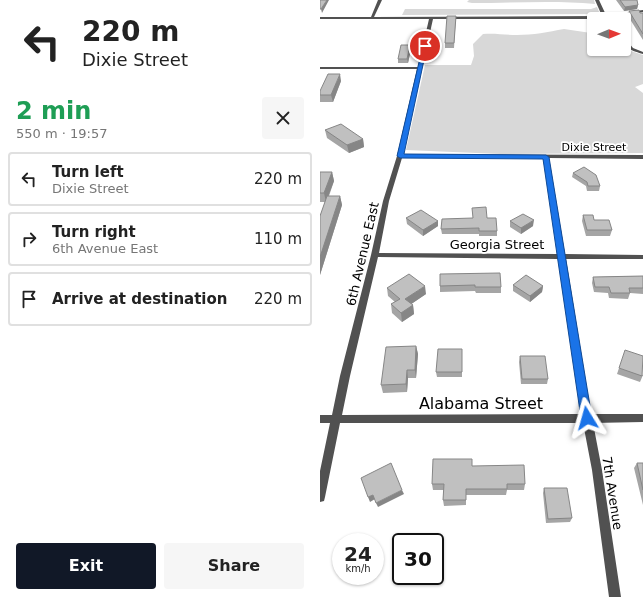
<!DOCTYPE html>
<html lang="en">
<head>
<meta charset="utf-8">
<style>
  :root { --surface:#fff; --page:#f6f6f6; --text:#222; --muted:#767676; --line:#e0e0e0; --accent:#111827 }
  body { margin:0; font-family:"DejaVu Sans",sans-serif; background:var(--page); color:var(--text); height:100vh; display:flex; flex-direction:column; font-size:15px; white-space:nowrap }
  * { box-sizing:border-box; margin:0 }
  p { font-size:13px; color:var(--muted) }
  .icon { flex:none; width:22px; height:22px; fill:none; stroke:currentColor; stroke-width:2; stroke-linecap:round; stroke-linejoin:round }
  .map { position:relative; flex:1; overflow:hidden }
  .drawer { display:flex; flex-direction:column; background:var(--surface); width:320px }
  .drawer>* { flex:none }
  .hud { background:#fff; color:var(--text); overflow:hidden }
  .needle { width:26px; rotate:89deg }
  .buttons { position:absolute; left:267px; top:12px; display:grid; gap:8px }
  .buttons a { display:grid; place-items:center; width:44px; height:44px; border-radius:4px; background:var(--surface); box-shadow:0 1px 3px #0004; font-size:20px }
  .speed { position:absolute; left:12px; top:533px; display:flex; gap:8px; font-size:20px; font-weight:700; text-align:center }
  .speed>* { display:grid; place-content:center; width:52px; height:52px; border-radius:50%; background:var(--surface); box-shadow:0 1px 3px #0004; line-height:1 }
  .speed small { font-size:10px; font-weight:400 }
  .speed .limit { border:2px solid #111; border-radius:6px; background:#fff; color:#111 }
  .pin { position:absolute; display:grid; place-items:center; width:34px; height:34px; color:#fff; margin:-17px; border:2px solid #fff; border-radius:50%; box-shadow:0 1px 4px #0007 }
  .me { position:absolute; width:44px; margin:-22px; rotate:352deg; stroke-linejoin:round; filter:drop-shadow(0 0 3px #0008) }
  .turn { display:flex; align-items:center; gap:14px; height:84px; padding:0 16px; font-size:18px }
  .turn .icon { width:52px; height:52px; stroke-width:2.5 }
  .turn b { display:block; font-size:28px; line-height:34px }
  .round { display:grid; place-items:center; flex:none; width:42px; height:42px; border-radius:4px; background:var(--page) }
  .headline { display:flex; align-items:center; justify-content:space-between; height:68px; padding:0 16px }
  h1 { font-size:24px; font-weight:700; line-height:30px; color:#1e9e55 }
  .primary-button { display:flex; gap:8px; margin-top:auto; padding:8px 16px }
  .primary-button a { flex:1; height:46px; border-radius:4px; background:var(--accent); color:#fff; font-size:16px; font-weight:700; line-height:46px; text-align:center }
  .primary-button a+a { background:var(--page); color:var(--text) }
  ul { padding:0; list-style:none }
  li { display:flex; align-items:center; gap:12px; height:54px; margin:0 8px 6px; padding:0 8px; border:2px solid var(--line); border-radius:4px }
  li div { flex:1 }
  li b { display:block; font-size:15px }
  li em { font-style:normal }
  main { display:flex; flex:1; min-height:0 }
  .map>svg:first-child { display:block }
</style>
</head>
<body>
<main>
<section class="drawer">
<div class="hud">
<div class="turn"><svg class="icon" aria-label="left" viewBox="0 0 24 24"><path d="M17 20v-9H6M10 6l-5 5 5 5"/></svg><div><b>220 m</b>Dixie Street</div></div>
</div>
<div class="headline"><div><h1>2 min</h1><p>550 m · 19:57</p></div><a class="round"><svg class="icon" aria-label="close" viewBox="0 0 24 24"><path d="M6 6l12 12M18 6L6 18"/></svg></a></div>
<ul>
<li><svg class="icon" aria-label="left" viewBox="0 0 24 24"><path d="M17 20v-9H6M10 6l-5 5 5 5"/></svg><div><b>Turn left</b><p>Dixie Street</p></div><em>220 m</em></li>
<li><svg class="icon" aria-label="right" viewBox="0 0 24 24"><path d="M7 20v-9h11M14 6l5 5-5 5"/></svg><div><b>Turn right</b><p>6th Avenue East</p></div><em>110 m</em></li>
<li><svg class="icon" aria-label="arrive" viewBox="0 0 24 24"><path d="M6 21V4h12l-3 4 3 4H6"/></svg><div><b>Arrive at destination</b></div><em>220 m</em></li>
</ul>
<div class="primary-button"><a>Exit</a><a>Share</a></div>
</section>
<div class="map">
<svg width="323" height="597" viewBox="0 0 323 597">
  <rect width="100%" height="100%" fill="#fff"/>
  <path fill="#d8d8d8" d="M 149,0 L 274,0 L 275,4 C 235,0 193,3 152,3 L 147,2 Z
    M 277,7 L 280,14 L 82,15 L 85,9 L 271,9 Z
    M 244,29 L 271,33 L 274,37 L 274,49 L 284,53 L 311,51 L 323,55 L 323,84 L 315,87 L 323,93 L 323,153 L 180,154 L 86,150 L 105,65 L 151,65 L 154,56 L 153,44 L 163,34 C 175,33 185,35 197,35 C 213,35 228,32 244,29 Z"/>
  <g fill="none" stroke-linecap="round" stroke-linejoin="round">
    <path fill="#515151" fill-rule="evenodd" d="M 58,0 L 62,0 L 54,17 L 282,16 L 275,0 L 279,0 L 286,15 L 323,10 L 323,12 L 290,17 L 291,18 L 290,19 L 285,18 L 274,19 L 113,19 L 83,154 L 323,155 L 323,159 L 229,158 L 245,254 L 323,255 L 323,259 L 246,259 L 271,414 L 323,414 L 323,422 L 273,423 L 282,470 L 301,597 L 289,597 L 272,470 L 263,423 L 20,423 L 5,497 L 4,501 L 0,502 L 0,471 L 10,423 L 0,423 L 0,415 L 12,415 L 20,376 L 51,255 L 63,201 L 77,156 L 97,69 L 0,69 L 0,67 L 98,67 L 109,19 L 0,19 L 0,17 L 51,17 ZM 82,158 L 223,158 L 238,254 L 59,253 L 69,201 ZM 58,257 L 238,259 L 261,414 L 22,415 L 30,376 Z
      M 304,37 L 313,48 L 323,52 L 323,54 C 313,51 304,49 304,37 Z"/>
  </g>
  <path fill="#a5a5a5" d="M 296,0 L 317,0 L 318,5 L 317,9 L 304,11 Z
    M 309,11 L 323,13 L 323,40 L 308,16 Z
    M 136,16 L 134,48 L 125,48 L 125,43 Z
    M 91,49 L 88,63 L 78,63 L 78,59 Z
    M 21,81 L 13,102 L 0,102 L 0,91 Z
    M 5,130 L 43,139 L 44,147 L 29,153 L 7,138 Z
    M 0,172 L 12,172 L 14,181 L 9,196 L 20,196 L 22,205 L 0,275 L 0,216 L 5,202 L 0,202 Z
    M 253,173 L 280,186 L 279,191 L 267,191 L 266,186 L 252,177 Z
    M 263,215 L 292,230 L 290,236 L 266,236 L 262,221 Z
    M 86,218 L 118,221 L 118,226 L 103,236 L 87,224 Z
    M 167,218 L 177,231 L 177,236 L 159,236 L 159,234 L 122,234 L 121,229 Z
    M 190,221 L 213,226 L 201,234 L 190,227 Z
    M 120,274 L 181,287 L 181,293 L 156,293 L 155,291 L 120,292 Z
    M 323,276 L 323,294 L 310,293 L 308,299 L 289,298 L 288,293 L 274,292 L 272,283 L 273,277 Z
    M 193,285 L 223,286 L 222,292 L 210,302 L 193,291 Z
    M 67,288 L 106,294 L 91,304 L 93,305 L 94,314 L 82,322 L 72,313 L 71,304 L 75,302 L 68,296 Z
    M 96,346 L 98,354 L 96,378 L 88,378 L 87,392 L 63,393 L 61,385 Z
    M 142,349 L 142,377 L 117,377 L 116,372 Z
    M 200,356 L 228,379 L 227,384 L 201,384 L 199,362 Z
    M 299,368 L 323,375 L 320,382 L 297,374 Z
    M 317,463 L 323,463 L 323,505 L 314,468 Z
    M 152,466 L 205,484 L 204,490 L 187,490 L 186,495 L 146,495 L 146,505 L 124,506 L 123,500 L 124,490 L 113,490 L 112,484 Z
    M 224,488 L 252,518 L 250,522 L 226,523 L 223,493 Z"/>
  <path fill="#868686" d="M 7,0 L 9,0 L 2,13 L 1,9 Z
    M 318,5 L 317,9 L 304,11 L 305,7 Z
    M 90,45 L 91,49 L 88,63 L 87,59 Z
    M 20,74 L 21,81 L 13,102 L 11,95 Z
    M 43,139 L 44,147 L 29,153 L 27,145 Z
    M 12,172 L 14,181 L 6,202 L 4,193 Z
    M 20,196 L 22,205 L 0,275 L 0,257 Z
    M 214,220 L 213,226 L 201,234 L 201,228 Z
    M 118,221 L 118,226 L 103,236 L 103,230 Z
    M 105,286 L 106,294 L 87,307 L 85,299 Z
    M 223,286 L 222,292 L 210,302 L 210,296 Z
    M 93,305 L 94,314 L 82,322 L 81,313 Z
    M 96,346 L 98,354 L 96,378 L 95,370 Z
    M 87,370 L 88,378 L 87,392 L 86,384 Z
    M 82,490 L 84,494 L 58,507 L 56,503 Z
    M 53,495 L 55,499 L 50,502 L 48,497 Z"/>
  <path fill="#c0c0c0" stroke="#868686" d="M 0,0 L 7,0 L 1,9 L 0,9 Z
    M 300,0 L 317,0 L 318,5 L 305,7 Z
    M 319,10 L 320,13 L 323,13 L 323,34 L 309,11 Z
    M 127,16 L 136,16 L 134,43 L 125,43 Z
    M 81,45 L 90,45 L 87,59 L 78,59 Z
    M 8,74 L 20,74 L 11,95 L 0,95 L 0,91 Z
    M 21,124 L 43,139 L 27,145 L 5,130 Z
    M 264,167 L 276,175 L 280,186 L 268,186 L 267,182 L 253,173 Z
    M 0,172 L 12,172 L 4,193 L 0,193 Z
    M 7,196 L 20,196 L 0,257 L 0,216 Z
    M 166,207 L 167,218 L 176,218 L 177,231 L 159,231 L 159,228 L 121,229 L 122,219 L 153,218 L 152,208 Z
    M 101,210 L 118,221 L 103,230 L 86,218 Z
    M 203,214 L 214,220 L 201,228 L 190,221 Z
    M 263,215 L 273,215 L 274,220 L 289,220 L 292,230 L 267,230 Z
    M 180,273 L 181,287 L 155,287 L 155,285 L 120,286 L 120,274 Z
    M 89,274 L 105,286 L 85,299 L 93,305 L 81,313 L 71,304 L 80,299 L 67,288 Z
    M 206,275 L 223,286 L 210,296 L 193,285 Z
    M 323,276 L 323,288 L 309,288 L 310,293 L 291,293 L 289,287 L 275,287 L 273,277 Z
    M 96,346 L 95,370 L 87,370 L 86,384 L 61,385 L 66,347 Z
    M 118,349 L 142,349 L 142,372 L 116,372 Z
    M 305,350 L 323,356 L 322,376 L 299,368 Z
    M 200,356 L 225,356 L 228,379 L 202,379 Z
    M 113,459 L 152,459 L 152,466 L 204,465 L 205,484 L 187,484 L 187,489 L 146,489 L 146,500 L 123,500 L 124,484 L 112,484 Z
    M 71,463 L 82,490 L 56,503 L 53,495 L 48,497 L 41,478 Z
    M 317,463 L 323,463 L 323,490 Z
    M 224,488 L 247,488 L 252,518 L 228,519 Z"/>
  <path fill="#1a73e8" stroke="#114b97" d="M 103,45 L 107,46 L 84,154 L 226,155 L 229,157 L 272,418 L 271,422 L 267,423 L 263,422 L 261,418 L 223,159 L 80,158 L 77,156 Z"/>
  <g text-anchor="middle" stroke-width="3.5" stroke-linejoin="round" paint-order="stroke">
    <g font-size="11" fill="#000" stroke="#fff">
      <text x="274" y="151">Dixie Street</text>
    </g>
    <g font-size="13" fill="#000" stroke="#fff">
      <text x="177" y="249">Georgia Street</text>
      <text transform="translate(42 254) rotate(-77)" y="5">6th Avenue East</text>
      <text transform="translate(293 493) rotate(81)" y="5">7th Avenue</text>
    </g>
    <g font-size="16" fill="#000" stroke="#fff">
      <text x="161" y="409">Alabama Street</text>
    </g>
  </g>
</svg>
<div class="buttons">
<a><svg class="needle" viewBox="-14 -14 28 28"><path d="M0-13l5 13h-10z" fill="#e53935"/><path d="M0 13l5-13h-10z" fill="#767676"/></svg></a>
</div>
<div class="speed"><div>24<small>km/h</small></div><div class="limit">30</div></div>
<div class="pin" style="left:105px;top:46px;background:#d93025"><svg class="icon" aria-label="arrive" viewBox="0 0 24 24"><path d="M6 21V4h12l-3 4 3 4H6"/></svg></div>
<svg class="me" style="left:267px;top:418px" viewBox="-20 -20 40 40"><path d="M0-17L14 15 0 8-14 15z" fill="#1a73e8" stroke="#fff" stroke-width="4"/></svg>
</div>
</main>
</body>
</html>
